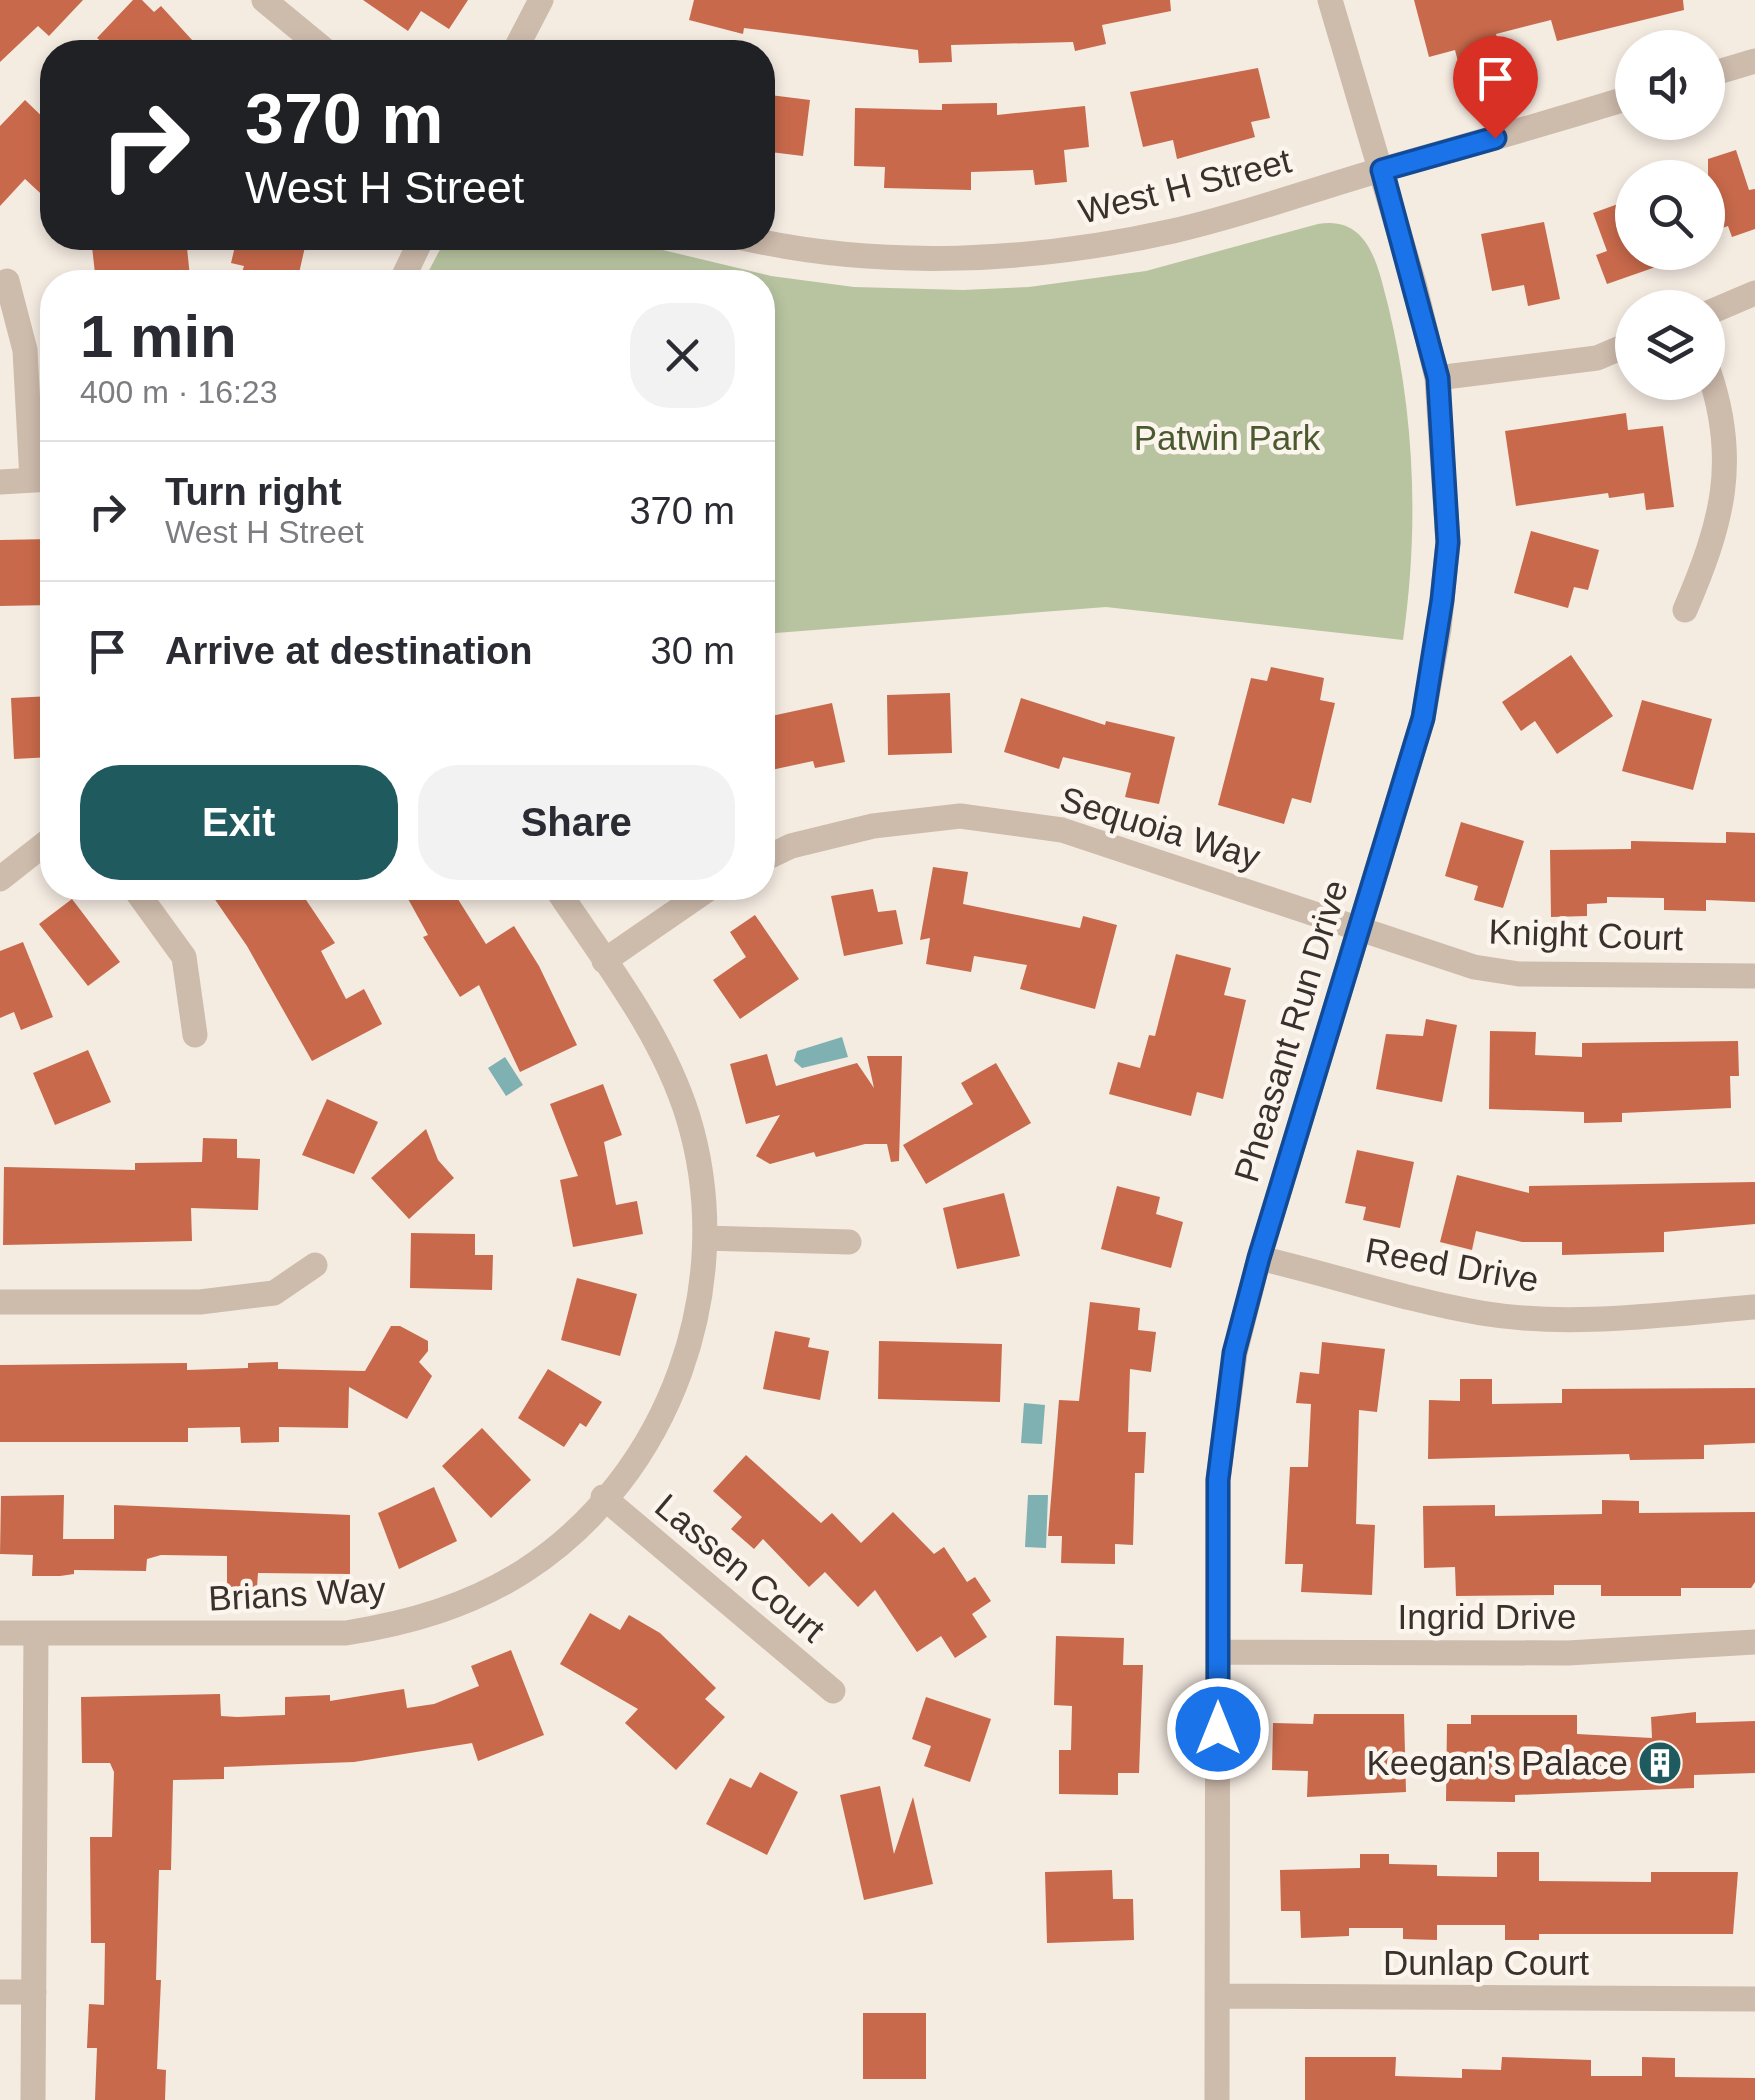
<!DOCTYPE html>
<html lang="en">
<head>
<meta charset="utf-8">
<style>
  :root { --surface:#fff; --page:#f2f2f3; --text:#2b2b33; --muted:#7c7c81; --line:#e1e1e2; --accent:#1f5a5e }
  body { margin:0; font-family:Arial,sans-serif; background:var(--page); color:var(--text); height:100vh; display:flex; flex-direction:column; font-size:38px; white-space:nowrap }
  * { box-sizing:border-box; margin:0 }
  p { font-size:32px; color:var(--muted) }
  .icon { flex:none; width:55px; height:55px; fill:none; stroke:currentColor; stroke-width:2; stroke-linecap:round; stroke-linejoin:round }
  .map { position:relative; flex:1; overflow:hidden }
  .panel { position:absolute; left:40px; top:270px; width:735px; height:630px; display:flex; flex-direction:column; background:var(--surface); border-radius:40px; box-shadow:0 5px 15px #0003 }
  .panel>* { flex:none }
  .guide { position:absolute; left:40px; top:40px; width:735px; height:210px; border-radius:40px; box-shadow:0 5px 15px #0003; background:#202124; color:#fff; overflow:hidden }
  .tools { position:absolute; left:1615px; top:30px; display:grid; gap:20px }
  .tools a { display:grid; place-items:center; width:110px; height:110px; border-radius:50%; background:var(--surface); box-shadow:0 5px 15px #0003; font-size:50px }
  .pin { position:absolute; display:grid; place-items:center; width:85px; height:85px; color:#fff; margin:-102px -42px; border-radius:50% 50% 50% 0; rotate:-45deg; box-shadow:0 0 10px #0007 }
  .pin .icon { rotate:45deg }
  .me { position:absolute; width:110px; margin:-55px; rotate:0deg; stroke-linejoin:round; filter:drop-shadow(0 0 8px #0008) }
  .turn { display:flex; align-items:center; gap:35px; height:210px; padding:0 40px; font-size:45px }
  .turn .icon { width:130px; height:130px; stroke-width:2.5 }
  .turn b { display:block; font-size:70px; line-height:85px }
  .round { display:grid; place-items:center; flex:none; width:105px; height:105px; border-radius:40px; background:var(--page) }
  .head { display:flex; align-items:center; justify-content:space-between; height:170px; padding:0 40px }
  h1 { font-size:60px; font-weight:800; line-height:75px }
  .cta { display:flex; gap:20px; margin-top:auto; padding:20px 40px }
  .cta a { flex:1; height:115px; border-radius:40px; background:var(--accent); color:#fff; font-size:40px; font-weight:800; line-height:115px; text-align:center }
  .cta a+a { background:var(--page); color:var(--text) }
  ul { padding:0; list-style:none }
  li { display:flex; align-items:center; gap:30px; height:140px; padding:0 40px; border-top:2px solid var(--line) }
  li div { flex:1 }
  li b { display:block; font-size:38px }
  li em { font-style:normal }
  .map>svg:first-child { display:block }
</style>
</head>
<body>
<div class="map">
<svg width="1755" height="2100" viewBox="0 0 1755 2100">
  <rect width="100%" height="100%" fill="#f4ebe1"/>
  <path fill="#b8c4a0" d="M 1318,224 C 1370,215 1378,268 1388,305 C 1415,416 1419,527 1403,640 L 1106,607 L 763,634 L 762,282 L 423,282 L 446,238 L 613,238 L 771,276 L 854,287 L 963,290 L 1029,287 L 1146,271 Z"/>
  <path fill="#7fb0b2" d="M 842,1037 L 848,1057 L 802,1068 L 794,1061 L 797,1051 Z
    M 505,1057 L 523,1085 L 506,1096 L 488,1068 Z
    M 1024,1403 L 1045,1405 L 1042,1444 L 1021,1443 Z
    M 1028,1495 L 1048,1495 L 1046,1548 L 1025,1547 Z"/>
  <path fill="#c8694b" d="M 0,0 L 83,0 L 49,36 L 38,26 L 0,62 Z
    M 133,0 L 142,0 L 154,12 L 161,6 L 203,52 L 113,52 L 97,38 Z
    M 363,0 L 468,0 L 449,29 L 421,11 L 408,31 Z
    M 694,0 L 1170,0 L 1171,11 L 1102,25 L 1106,44 L 1075,51 L 1073,42 L 951,45 L 952,62 L 919,63 L 918,50 L 744,28 L 743,34 L 689,20 Z
    M 1414,0 L 1683,0 L 1684,10 L 1557,41 L 1551,20 L 1496,34 L 1503,62 L 1461,73 L 1455,50 L 1429,57 Z
    M 1258,68 L 1270,118 L 1251,122 L 1255,137 L 1177,159 L 1173,140 L 1143,147 L 1130,92 Z
    M 762,94 L 810,100 L 803,156 L 762,151 Z
    M 25,100 L 52,126 L 52,204 L 25,179 L 0,206 L 0,126 Z
    M 997,103 L 997,115 L 1085,106 L 1089,147 L 1064,150 L 1067,182 L 1035,185 L 1033,170 L 971,172 L 971,190 L 884,188 L 885,167 L 854,166 L 855,108 L 942,110 L 942,104 Z
    M 1736,150 L 1749,190 L 1755,189 L 1755,229 L 1732,237 L 1728,226 L 1708,233 L 1708,159 Z
    M 1632,199 L 1632,252 L 1687,256 L 1607,284 L 1596,255 L 1607,251 L 1593,213 Z
    M 1544,222 L 1560,299 L 1528,306 L 1524,285 L 1492,291 L 1481,234 Z
    M 91,238 L 186,238 L 190,277 L 96,282 Z
    M 237,238 L 307,238 L 297,282 L 239,282 L 244,266 L 231,263 Z
    M 1626,413 L 1628,430 L 1663,426 L 1674,507 L 1646,510 L 1644,493 L 1609,498 L 1608,493 L 1516,506 L 1505,431 Z
    M 1531,531 L 1599,550 L 1588,590 L 1574,587 L 1568,608 L 1514,593 Z
    M 52,539 L 52,605 L 0,606 L 0,540 Z
    M 1571,655 L 1613,716 L 1557,754 L 1535,721 L 1521,731 L 1502,702 Z
    M 1271,667 L 1324,678 L 1320,700 L 1335,703 L 1311,803 L 1292,798 L 1284,824 L 1218,805 L 1251,678 L 1267,681 Z
    M 950,693 L 952,753 L 888,755 L 887,695 Z
    M 52,696 L 52,757 L 14,759 L 11,698 Z
    M 1021,698 L 1105,725 L 1106,721 L 1175,737 L 1159,804 L 1125,797 L 1131,773 L 1063,757 L 1059,769 L 1004,752 Z
    M 1642,700 L 1712,719 L 1693,790 L 1622,771 Z
    M 832,703 L 845,762 L 815,768 L 813,761 L 762,772 L 762,718 Z
    M 1461,822 L 1524,841 L 1503,908 L 1474,900 L 1478,886 L 1445,876 Z
    M 1726,832 L 1755,833 L 1755,902 L 1706,900 L 1706,911 L 1664,910 L 1664,898 L 1607,897 L 1607,903 L 1587,904 L 1587,916 L 1551,917 L 1550,850 L 1631,849 L 1631,841 L 1726,843 Z
    M 933,867 L 968,872 L 963,904 L 1080,928 L 1083,916 L 1117,925 L 1095,1009 L 1020,989 L 1027,965 L 974,956 L 971,972 L 926,964 L 930,938 L 920,940 Z
    M 207,888 L 298,888 L 335,943 L 321,951 L 346,999 L 364,989 L 382,1024 L 312,1061 L 247,946 Z
    M 402,888 L 451,888 L 486,944 L 514,926 L 539,966 L 577,1045 L 520,1072 L 479,985 L 460,997 L 423,937 L 428,935 Z
    M 873,889 L 878,912 L 896,910 L 903,944 L 844,956 L 831,896 Z
    M 72,899 L 120,962 L 88,986 L 39,924 Z
    M 755,915 L 799,979 L 740,1019 L 713,980 L 746,957 L 730,932 Z
    M 23,942 L 53,1017 L 21,1030 L 14,1012 L 0,1018 L 0,951 Z
    M 1176,954 L 1231,968 L 1224,995 L 1246,1000 L 1223,1099 L 1197,1092 L 1191,1116 L 1109,1094 L 1118,1062 L 1140,1068 L 1149,1035 L 1155,1036 Z
    M 1426,1019 L 1457,1025 L 1442,1102 L 1376,1089 L 1386,1034 L 1423,1036 Z
    M 1490,1031 L 1536,1032 L 1535,1055 L 1582,1057 L 1582,1043 L 1738,1041 L 1739,1076 L 1730,1076 L 1731,1108 L 1622,1113 L 1622,1122 L 1584,1123 L 1584,1112 L 1489,1109 Z
    M 88,1050 L 111,1102 L 55,1125 L 33,1073 Z
    M 767,1054 L 776,1086 L 857,1063 L 874,1088 L 867,1056 L 902,1056 L 899,1161 L 891,1162 L 887,1144 L 865,1144 L 816,1157 L 814,1152 L 770,1164 L 756,1156 L 780,1115 L 746,1124 L 730,1064 Z
    M 996,1063 L 1031,1123 L 926,1184 L 903,1145 L 973,1104 L 961,1083 Z
    M 603,1084 L 622,1135 L 604,1142 L 616,1205 L 637,1201 L 643,1234 L 573,1247 L 560,1180 L 578,1176 L 550,1104 Z
    M 327,1099 L 378,1122 L 354,1174 L 302,1155 Z
    M 426,1129 L 438,1160 L 454,1178 L 409,1219 L 371,1178 Z
    M 203,1138 L 237,1139 L 237,1158 L 260,1159 L 258,1210 L 191,1208 L 192,1241 L 3,1245 L 4,1167 L 135,1170 L 135,1163 L 202,1162 Z
    M 1357,1150 L 1414,1162 L 1400,1228 L 1363,1220 L 1366,1207 L 1345,1203 Z
    M 1457,1175 L 1529,1193 L 1529,1186 L 1755,1182 L 1755,1224 L 1664,1232 L 1664,1252 L 1562,1255 L 1562,1242 L 1522,1242 L 1476,1231 L 1472,1250 L 1440,1242 Z
    M 1117,1186 L 1160,1197 L 1156,1214 L 1183,1222 L 1171,1268 L 1101,1249 Z
    M 1004,1193 L 1020,1256 L 957,1269 L 943,1208 Z
    M 411,1233 L 475,1234 L 475,1255 L 493,1255 L 492,1290 L 410,1288 Z
    M 577,1278 L 637,1294 L 620,1356 L 561,1340 Z
    M 1090,1302 L 1140,1308 L 1138,1330 L 1156,1332 L 1151,1372 L 1130,1369 L 1128,1432 L 1146,1432 L 1144,1473 L 1135,1473 L 1133,1545 L 1115,1544 L 1115,1564 L 1061,1563 L 1062,1536 L 1048,1536 L 1059,1400 L 1079,1401 Z
    M 391,1326 L 400,1326 L 428,1341 L 428,1351 L 419,1362 L 432,1376 L 407,1419 L 349,1387 L 348,1428 L 279,1427 L 279,1442 L 241,1443 L 240,1427 L 188,1428 L 188,1442 L 0,1442 L 0,1365 L 187,1363 L 187,1370 L 248,1368 L 248,1363 L 278,1362 L 278,1369 L 365,1371 Z
    M 775,1331 L 810,1338 L 808,1347 L 829,1351 L 820,1400 L 763,1389 Z
    M 879,1341 L 1002,1344 L 1000,1402 L 878,1399 Z
    M 1322,1342 L 1385,1349 L 1377,1412 L 1359,1410 L 1356,1524 L 1375,1525 L 1372,1595 L 1301,1592 L 1303,1564 L 1285,1564 L 1290,1467 L 1308,1467 L 1311,1404 L 1296,1403 L 1300,1372 L 1319,1374 Z
    M 548,1369 L 602,1402 L 586,1427 L 580,1423 L 564,1447 L 518,1418 Z
    M 1460,1379 L 1492,1379 L 1492,1404 L 1562,1403 L 1562,1389 L 1755,1388 L 1755,1443 L 1704,1445 L 1704,1459 L 1630,1460 L 1629,1454 L 1428,1459 L 1429,1400 L 1460,1401 Z
    M 482,1428 L 531,1480 L 491,1518 L 442,1466 Z
    M 746,1455 L 821,1523 L 832,1513 L 861,1543 L 893,1512 L 934,1554 L 944,1547 L 967,1582 L 975,1577 L 991,1601 L 972,1614 L 987,1637 L 955,1658 L 941,1636 L 917,1652 L 875,1590 L 858,1607 L 825,1572 L 809,1587 L 763,1539 L 754,1549 L 731,1529 L 742,1517 L 713,1491 Z
    M 434,1487 L 457,1541 L 399,1569 L 378,1513 Z
    M 64,1495 L 63,1539 L 114,1539 L 114,1505 L 350,1515 L 350,1574 L 258,1573 L 257,1587 L 227,1587 L 227,1556 L 161,1555 L 147,1559 L 146,1571 L 74,1570 L 74,1574 L 60,1576 L 32,1576 L 33,1555 L 0,1554 L 1,1496 Z
    M 1602,1500 L 1639,1501 L 1639,1513 L 1755,1512 L 1755,1582 L 1751,1588 L 1681,1588 L 1681,1596 L 1601,1596 L 1601,1585 L 1554,1585 L 1554,1595 L 1456,1596 L 1455,1567 L 1424,1568 L 1423,1506 L 1495,1505 L 1495,1516 L 1602,1514 Z
    M 590,1613 L 620,1630 L 629,1615 L 660,1633 L 716,1688 L 705,1699 L 725,1717 L 676,1770 L 625,1723 L 638,1709 L 560,1664 Z
    M 1056,1636 L 1124,1638 L 1123,1665 L 1143,1665 L 1139,1773 L 1118,1773 L 1118,1795 L 1059,1794 L 1059,1750 L 1071,1750 L 1072,1706 L 1054,1705 Z
    M 511,1650 L 544,1735 L 478,1761 L 472,1743 L 354,1762 L 224,1767 L 224,1779 L 173,1780 L 171,1870 L 159,1870 L 156,1980 L 161,1980 L 157,2069 L 166,2070 L 165,2100 L 95,2100 L 97,2048 L 87,2048 L 89,2004 L 104,2005 L 105,1943 L 91,1943 L 90,1837 L 112,1837 L 114,1772 L 110,1763 L 82,1763 L 81,1697 L 220,1694 L 221,1716 L 237,1717 L 285,1715 L 285,1697 L 330,1695 L 330,1701 L 404,1689 L 407,1708 L 434,1704 L 479,1686 L 471,1666 Z
    M 926,1697 L 991,1719 L 970,1782 L 924,1766 L 931,1746 L 912,1739 Z
    M 1696,1712 L 1696,1723 L 1755,1721 L 1755,1773 L 1694,1775 L 1694,1788 L 1515,1795 L 1515,1802 L 1446,1801 L 1447,1724 L 1471,1724 L 1471,1715 L 1577,1715 L 1577,1734 L 1652,1738 L 1651,1717 Z
    M 1314,1714 L 1404,1714 L 1406,1792 L 1307,1797 L 1308,1771 L 1272,1770 L 1273,1723 L 1313,1724 Z
    M 760,1772 L 798,1792 L 767,1855 L 706,1824 L 730,1778 L 751,1788 Z
    M 880,1786 L 894,1854 L 913,1797 L 933,1884 L 864,1900 L 840,1795 Z
    M 1497,1852 L 1539,1852 L 1539,1881 L 1651,1882 L 1651,1872 L 1738,1872 L 1733,1934 L 1539,1934 L 1539,1940 L 1505,1940 L 1505,1925 L 1437,1925 L 1437,1940 L 1403,1939 L 1403,1928 L 1349,1928 L 1349,1936 L 1301,1938 L 1300,1911 L 1281,1911 L 1280,1870 L 1360,1868 L 1360,1854 L 1389,1854 L 1389,1864 L 1437,1865 L 1437,1876 L 1497,1877 Z
    M 1112,1870 L 1113,1899 L 1133,1899 L 1134,1940 L 1047,1943 L 1045,1872 Z
    M 863,2013 L 926,2013 L 926,2079 L 863,2079 Z
    M 1305,2057 L 1396,2057 L 1395,2076 L 1462,2078 L 1462,2069 L 1501,2070 L 1502,2057 L 1591,2060 L 1591,2076 L 1642,2076 L 1642,2057 L 1675,2058 L 1675,2077 L 1755,2078 L 1755,2100 L 1305,2100 Z"/>
  <g fill="none" stroke-linecap="round" stroke-linejoin="round">
    <path stroke="#cdbbac" stroke-width="25" d="M 264,0 L 327,52
      M 514,52 L 541,0
      M 1708,75 L 1755,61
      M 743,238 C 882,270 1034,262 1173,231 C 1244,215 1314,189 1384,169 C 1467,146 1550,122 1632,97
      M 7,281 L 25,350 L 32,480
      M 401,282 L 422,238
      M 1708,313 L 1755,293
      M 1437,378 L 1597,358 L 1632,343
      M 0,482 L 52,479
      M 1685,610 C 1722,524 1740,461 1708,369
      M 762,860 L 791,846 L 873,826 L 960,816 L 1062,830 L 1474,967 L 1519,974 L 1755,976
      M 0,879 L 52,838
      M 134,888 L 184,957 L 195,1035
      M 604,961 L 710,888
      M 705,1238 L 849,1242
      M 1259,1258 C 1333,1275 1405,1300 1481,1313 C 1571,1328 1665,1314 1755,1307
      M 0,1302 L 200,1302 L 274,1293 L 315,1265
      M 603,1497 L 833,1691
      M 0,1633 L 346,1633 C 409,1623 469,1606 524,1571 C 671,1476 739,1284 688,1117 C 662,1033 604,960 556,888
      M 1218,1652 L 1568,1653 L 1755,1642
      M 0,1992 L 34,1992
      M 1217,1996 L 1755,1999
      M 33,2100 L 36,1633
      M 1217,2100 L 1218,1479 L 1235,1353 L 1259,1258 L 1423,718 L 1439,629 L 1448,543 L 1437,378 L 1415,287 L 1330,0"/>
  </g>
  <g fill="none" stroke-linecap="round" stroke-linejoin="round">
    <defs>
      <path id="route" d="M 1218,1729 L 1218,1480 L 1234,1353 L 1259,1258 L 1423,718 L 1442,600 L 1448,542 L 1438,378 L 1382,170 L 1495,138"/>
    </defs>
    <use href="#route" stroke="#114b97" stroke-width="25"/>
    <use href="#route" stroke="#1a73e8" stroke-width="18"/>
  </g>
  <defs>
    <symbol id="building-disc" viewBox="-11 -11 22 22"><circle r="9.5" fill="#1f5a5e" stroke="#fbf5ee"/><path d="M-4-6H4V6H1V3H-1V6H-4ZM-2.5-4.3h1.7v1.8h-1.7ZM.8-4.3h1.7v1.8H.8ZM-2.5-1h1.7V.8h-1.7ZM.8-1h1.7V.8H.8Z" fill="#fff"/></symbol>
  </defs>
  <g fill-rule="evenodd">
    <use href="#building-disc" x="1635" y="1738" width="50" height="50"/>
  </g>
  <g text-anchor="middle" stroke-width="9" stroke-linejoin="round" paint-order="stroke">
    <g font-size="35" fill="#3b302b" stroke="#fbf5ee">
      <text transform="translate(1185 186) rotate(-14)" y="12">West H Street</text>
      <text transform="translate(1160 828) rotate(17)" y="12">Sequoia Way</text>
      <text transform="translate(1586 935) rotate(2)" y="12">Knight Court</text>
      <text transform="translate(1291 1031) rotate(-73)" y="12">Pheasant Run Drive</text>
      <text transform="translate(1452 1265) rotate(10)" y="12">Reed Drive</text>
      <text transform="translate(740 1568) rotate(40)" y="12">Lassen Court</text>
      <text transform="translate(297 1594) rotate(-3)" y="12">Brians Way</text>
      <text x="1487" y="1629">Ingrid Drive</text>
      <text x="1486" y="1975">Dunlap Court</text>
    </g>
    <g font-size="35" fill="#4a5a2e" stroke="#fbf5ee">
      <text x="1227" y="450">Patwin Park</text>
    </g>
    <g font-size="35" fill="#3b302b" stroke="#fbf5ee" text-anchor="end">
      <text x="1628" y="1775">Keegan's Palace</text>
    </g>
  </g>
</svg>
<div class="tools">
<a><svg class="icon" aria-label="sound" viewBox="0 0 24 24"><path d="M4 9h4l5-4v14l-5-4H4zM17 9q2 3 0 6"/></svg></a>
<a><svg class="icon" aria-label="search" viewBox="0 0 24 24"><circle cx="10" cy="10" r="6"/><path d="M15 15l6 6"/></svg></a>
<a><svg class="icon" aria-label="layers" viewBox="0 0 24 24"><path d="M12 4l9 5-9 5-9-5zM3 14l9 5 9-5"/></svg></a>
</div>
<div class="pin" style="left:1495px;top:138px;background:#d93025"><svg class="icon" aria-label="arrive" viewBox="0 0 24 24"><path d="M6 21V4h12l-3 4 3 4H6"/></svg></div>
<svg class="me" style="left:1218px;top:1729px" viewBox="-20 -20 40 40"><circle r="17" fill="#1a73e8" stroke="#fff" stroke-width="3"/><path d="M0-11L8 9 0 5-8 9z" fill="#fff"/></svg>
<div class="guide">
<div class="turn"><svg class="icon" aria-label="right" viewBox="0 0 24 24"><path d="M7 20v-9h11M14 6l5 5-5 5"/></svg><div><b>370 m</b>West H Street</div></div>
</div>
<section class="panel">
<div class="head"><div><h1>1 min</h1><p>400 m · 16:23</p></div><a class="round"><svg class="icon" aria-label="close" viewBox="0 0 24 24"><path d="M6 6l12 12M18 6L6 18"/></svg></a></div>
<ul>
<li><svg class="icon" aria-label="right" viewBox="0 0 24 24"><path d="M7 20v-9h11M14 6l5 5-5 5"/></svg><div><b>Turn right</b><p>West H Street</p></div><em>370 m</em></li>
<li><svg class="icon" aria-label="arrive" viewBox="0 0 24 24"><path d="M6 21V4h12l-3 4 3 4H6"/></svg><div><b>Arrive at destination</b></div><em>30 m</em></li>
</ul>
<div class="cta"><a>Exit</a><a>Share</a></div>
</section>
</div>
</body>
</html>
